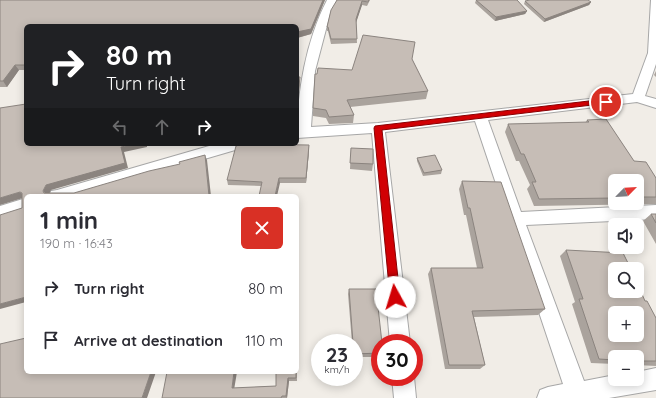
<!DOCTYPE html>
<html lang="en">
<head>
<meta charset="utf-8">
<style>
  :root { --surface:#fff; --page:#f7f7f7; --text:#2b2b33; --muted:#7c7c81 }
  body { margin:0; font-family:Quicksand,sans-serif; background:var(--page); color:var(--text); height:100vh; display:flex; flex-direction:column; font-size:15px; white-space:nowrap }
  * { box-sizing:border-box; margin:0 }
  p { font-size:13px; color:var(--muted) }
  .icon { flex:none; width:22px; height:22px; fill:none; stroke:currentColor; stroke-width:2; stroke-linecap:round; stroke-linejoin:round }
  .map { position:relative; flex:1; overflow:hidden }
  .sheet { position:absolute; left:24px; top:194px; width:275px; height:180px; display:flex; flex-direction:column; background:var(--surface); border-radius:6px; box-shadow:0 2px 10px #0003 }
  .sheet>* { flex:none }
  .banner { position:absolute; left:24px; top:24px; width:275px; height:122px; border-radius:6px; box-shadow:0 2px 10px #0003; background:#202124; color:#fff; overflow:hidden }
  .needle { width:26px; rotate:66deg }
  .fabs { position:absolute; left:608px; top:174px; display:grid; gap:8px }
  .fabs a { display:grid; place-items:center; width:36px; height:36px; border-radius:6px; background:var(--surface); box-shadow:0 2px 10px #0003; font-size:20px }
  .speed { position:absolute; left:311px; top:334px; display:flex; gap:8px; font-size:20px; font-weight:700; text-align:center }
  .speed>* { display:grid; place-content:center; width:52px; height:52px; border-radius:50%; background:var(--surface); box-shadow:0 2px 10px #0003; line-height:1 }
  .speed small { font-size:10px; font-weight:400 }
  .speed .limit { border:6px solid #d22; background:#fff; color:#111 }
  .pin { position:absolute; display:grid; place-items:center; width:34px; height:34px; color:#fff; margin:-17px; border:2px solid #fff; border-radius:50%; box-shadow:0 1px 4px #0007 }
  .me { position:absolute; width:44px; margin:-22px; rotate:354deg; stroke-linejoin:round; filter:drop-shadow(0 0 3px #0008) }
  .turn { display:flex; align-items:center; gap:14px; height:84px; padding:0 16px; font-size:18px }
  .turn .icon { width:52px; height:52px; stroke-width:2.5 }
  .turn b { display:block; font-size:28px; line-height:34px }
  .lanes { display:flex; align-items:center; height:38px; padding:0 16px; background:#0003; justify-content:center; gap:20px; direction:ltr }
  .lanes .off { opacity:.35 }
  .round { display:grid; place-items:center; flex:none; width:42px; height:42px; border-radius:6px; background:var(--page) }
  .summary { display:flex; align-items:center; justify-content:space-between; height:68px; padding:0 16px }
  h1 { font-size:24px; font-weight:800; line-height:30px }
  ul { padding:0; list-style:none }
  li { display:flex; align-items:center; gap:12px; height:52px; padding:0 16px }
  li div { flex:1 }
  li b { display:block; font-size:15px }
  li em { font-style:normal }
  .map>svg:first-child { display:block }
</style>
</head>
<body>
<div class="map">
<svg width="656" height="398" viewBox="0 0 656 398">
  <rect width="100%" height="100%" fill="#f1ede7"/>
  <g fill="none" stroke-linecap="round" stroke-linejoin="round">
    <defs>
      <path id="minor" d="M 327,0 L 337,0 L 330,14 L 315,71 L 311,127 L 378,123 L 633,94 L 648,53 L 651,0 L 656,0 L 656,64 L 645,96 L 656,99 L 656,108 L 637,102 L 488,120 L 521,212 L 656,205 L 656,219 L 526,225 L 584,381 L 615,375 L 615,379 L 637,379 L 637,372 L 656,368 L 656,390 L 609,398 L 537,398 L 540,390 L 548,387 L 563,384 L 475,121 L 385,132 L 410,343 L 390,343 L 372,133 L 297,138 C 297,93 306,41 327,0 Z
        M 216,144 L 244,144 L 242,148 L 78,196 L 49,196 L 51,191 L 57,190 Z
        M 26,198 L 26,212 L 0,220 L 0,206 Z
        M 392,377 L 414,377 L 416,398 L 394,398 Z"/>
    </defs>
    <use href="#minor" stroke="#a7a7a7" stroke-width="2"/>
    <use href="#minor" fill="#fff" fill-rule="evenodd"/>
  </g>
  <path fill="#aaa39d" fill-rule="evenodd" d="M 0,0 L 325,0 L 311,34 L 297,38 L 297,26 L 26,26 L 26,70 L 19,70 L 7,87 L 0,87 Z
    M 337,0 L 370,0 L 367,6 L 362,5 L 356,22 L 357,43 L 331,44 L 328,31 L 327,31 L 327,27 Z
    M 476,0 L 527,11 L 525,14 L 495,21 L 475,3 Z
    M 525,1 L 591,2 L 589,5 L 544,22 L 524,4 Z
    M 412,59 L 428,91 L 426,99 L 350,107 L 354,115 L 353,123 L 329,124 L 326,118 L 313,116 L 313,108 L 352,70 Z
    M 656,71 L 656,77 L 654,75 Z
    M 587,120 L 634,161 L 656,178 L 656,204 L 534,206 L 527,189 L 530,185 L 519,161 L 516,161 L 505,132 L 508,124 L 585,123 ZM 615,181 L 637,181 L 637,203 L 615,203 Z
    M 309,145 L 309,151 L 306,183 L 280,183 L 261,186 L 228,185 L 227,180 Z
    M 351,148 L 373,164 L 372,171 L 350,169 Z
    M 417,158 L 442,170 L 441,174 L 423,176 L 417,161 Z
    M 462,181 L 545,309 L 538,315 L 474,317 L 485,365 L 480,369 L 445,369 L 428,274 L 431,268 L 477,268 L 466,215 L 464,215 L 459,189 Z
    M 651,214 L 656,214 L 656,244 L 643,221 Z
    M 566,250 L 645,301 L 656,318 L 656,366 L 637,365 L 637,357 L 615,357 L 615,364 L 591,363 L 572,304 L 575,302 L 560,256 Z
    M 349,289 L 380,343 L 380,357 L 354,357 L 354,343 L 352,343 L 348,294 Z
    M 297,372 L 297,381 L 289,381 L 287,398 L 162,398 L 235,388 L 276,386 Z"/>
  <path fill="#8b847f" d="M 323,0 L 325,0 L 311,34 L 297,38 L 297,32 Z
    M 362,1 L 362,5 L 356,23 L 356,19 Z
    M 591,2 L 589,5 L 544,22 L 545,19 Z
    M 527,11 L 525,14 L 495,21 L 496,17 Z
    M 15,65 L 19,70 L 7,87 L 3,81 Z
    M 300,77 L 300,82 L 297,111 L 297,102 Z
    M 135,144 L 147,144 L 147,147 L 124,152 L 128,168 L 51,190 L 48,196 L 43,191 L 46,185 L 121,147 Z
    M 309,145 L 309,151 L 306,183 L 306,178 Z
    M 205,155 L 207,160 L 211,196 L 209,196 Z
    M 279,178 L 280,183 L 277,196 L 275,196 Z
    M 20,192 L 26,197 L 0,205 L 0,198 Z
    M 26,297 L 26,302 L 0,309 L 0,304 Z
    M 151,372 L 156,372 L 147,398 L 142,398 Z
    M 234,372 L 237,372 L 234,390 L 232,388 Z
    M 288,378 L 289,381 L 287,398 L 286,396 Z"/>
  <path fill="#c6bdb6" stroke="#8b847f" fill-rule="evenodd" d="M 0,0 L 323,0 L 311,29 L 297,32 L 297,26 L 26,26 L 26,65 L 15,65 L 3,81 L 0,81 Z
    M 337,0 L 369,0 L 368,2 L 362,1 L 356,19 L 357,39 L 331,39 L 328,27 L 327,27 L 331,10 Z
    M 476,0 L 517,0 L 527,11 L 496,17 Z
    M 530,0 L 588,0 L 591,2 L 545,19 L 525,1 Z
    M 363,35 L 415,42 L 412,59 L 428,91 L 347,100 L 354,115 L 329,117 L 326,110 L 313,108 L 315,74 L 317,74 L 318,68 L 352,70 Z
    M 297,77 L 300,77 L 297,102 Z
    M 26,104 L 26,144 L 135,144 L 121,147 L 125,163 L 46,185 L 43,191 L 44,193 L 74,193 L 149,171 L 180,164 L 179,162 L 205,155 L 209,196 L 26,196 L 26,297 L 0,304 L 0,215 L 22,208 L 22,193 L 20,192 L 0,198 L 0,108 Z
    M 606,119 L 634,161 L 646,162 L 656,178 L 656,197 L 637,197 L 637,181 L 615,181 L 615,198 L 539,199 L 532,182 L 536,182 L 524,154 L 521,154 L 508,124 L 589,122 L 587,120 Z
    M 241,144 L 309,145 L 306,178 L 279,178 L 275,196 L 259,196 L 262,182 L 227,180 L 236,146 Z
    M 351,148 L 373,149 L 373,164 L 350,163 Z
    M 435,155 L 442,170 L 424,173 L 417,158 Z
    M 462,181 L 501,182 L 545,309 L 472,311 L 485,365 L 449,365 L 431,268 L 483,268 L 470,208 L 468,208 Z
    M 651,214 L 656,214 L 656,223 Z
    M 566,250 L 623,253 L 631,269 L 615,269 L 615,291 L 637,291 L 637,283 L 645,301 L 647,301 L 656,318 L 656,361 L 637,361 L 637,357 L 615,357 L 615,360 L 599,359 L 579,299 L 583,299 ZM 615,313 L 637,313 L 637,335 L 615,335 Z
    M 349,289 L 376,289 L 382,343 L 380,343 L 380,353 L 354,354 L 354,343 L 353,343 Z
    M 26,338 L 26,372 L 151,372 L 142,398 L 0,398 L 0,344 Z
    M 167,372 L 234,372 L 232,388 L 276,386 L 276,372 L 296,372 L 296,378 L 288,378 L 286,396 L 282,396 L 281,398 L 162,398 Z"/>
  <path fill="#d10004" stroke="#880003" d="M 606,99 L 609,100 L 609,103 L 382,130 L 400,297 L 399,301 L 395,302 L 391,301 L 390,297 L 374,128 L 375,126 Z"/>
</svg>
<div class="fabs">
<a><svg class="needle" viewBox="-14 -14 28 28"><path d="M0-13l5 13h-10z" fill="#e53935"/><path d="M0 13l5-13h-10z" fill="#7c7c81"/></svg></a>
<a><svg class="icon" aria-label="sound" viewBox="0 0 24 24"><path d="M4 9h4l5-4v14l-5-4H4zM17 9q2 3 0 6"/></svg></a>
<a><svg class="icon" aria-label="search" viewBox="0 0 24 24"><circle cx="10" cy="10" r="6"/><path d="M15 15l6 6"/></svg></a>
<a>+</a>
<a>−</a>
</div>
<div class="speed"><div>23<small>km/h</small></div><div class="limit">30</div></div>
<div class="pin" style="left:606px;top:102px;background:#d93025"><svg class="icon" aria-label="arrive" viewBox="0 0 24 24"><path d="M6 21V4h12l-3 4 3 4H6"/></svg></div>
<svg class="me" style="left:395px;top:297px" viewBox="-20 -20 40 40"><circle r="19" fill="#fff"/><path d="M0-13L10 11 0 6-10 11z" fill="#d10004"/></svg>
<div class="banner">
<div class="turn"><svg class="icon" aria-label="right" viewBox="0 0 24 24"><path d="M7 20v-9h11M14 6l5 5-5 5"/></svg><div><b>80 m</b>Turn right</div></div>
<div class="lanes"><svg class="icon off" aria-label="left" viewBox="0 0 24 24"><path d="M17 20v-9H6M10 6l-5 5 5 5"/></svg><svg class="icon off" aria-label="ahead" viewBox="0 0 24 24"><path d="M12 20V5M6 11l6-6 6 6"/></svg><svg class="icon" aria-label="right" viewBox="0 0 24 24"><path d="M7 20v-9h11M14 6l5 5-5 5"/></svg></div>
</div>
<section class="sheet">
<div class="summary"><div><h1>1 min</h1><p>190 m · 16:43</p></div><a class="round" style="background:#d93025;color:#fff"><svg class="icon" aria-label="close" viewBox="0 0 24 24"><path d="M6 6l12 12M18 6L6 18"/></svg></a></div>
<ul>
<li><svg class="icon" aria-label="right" viewBox="0 0 24 24"><path d="M7 20v-9h11M14 6l5 5-5 5"/></svg><div><b>Turn right</b></div><em>80 m</em></li>
<li><svg class="icon" aria-label="arrive" viewBox="0 0 24 24"><path d="M6 21V4h12l-3 4 3 4H6"/></svg><div><b>Arrive at destination</b></div><em>110 m</em></li>
</ul>
</section>
</div>
</body>
</html>
